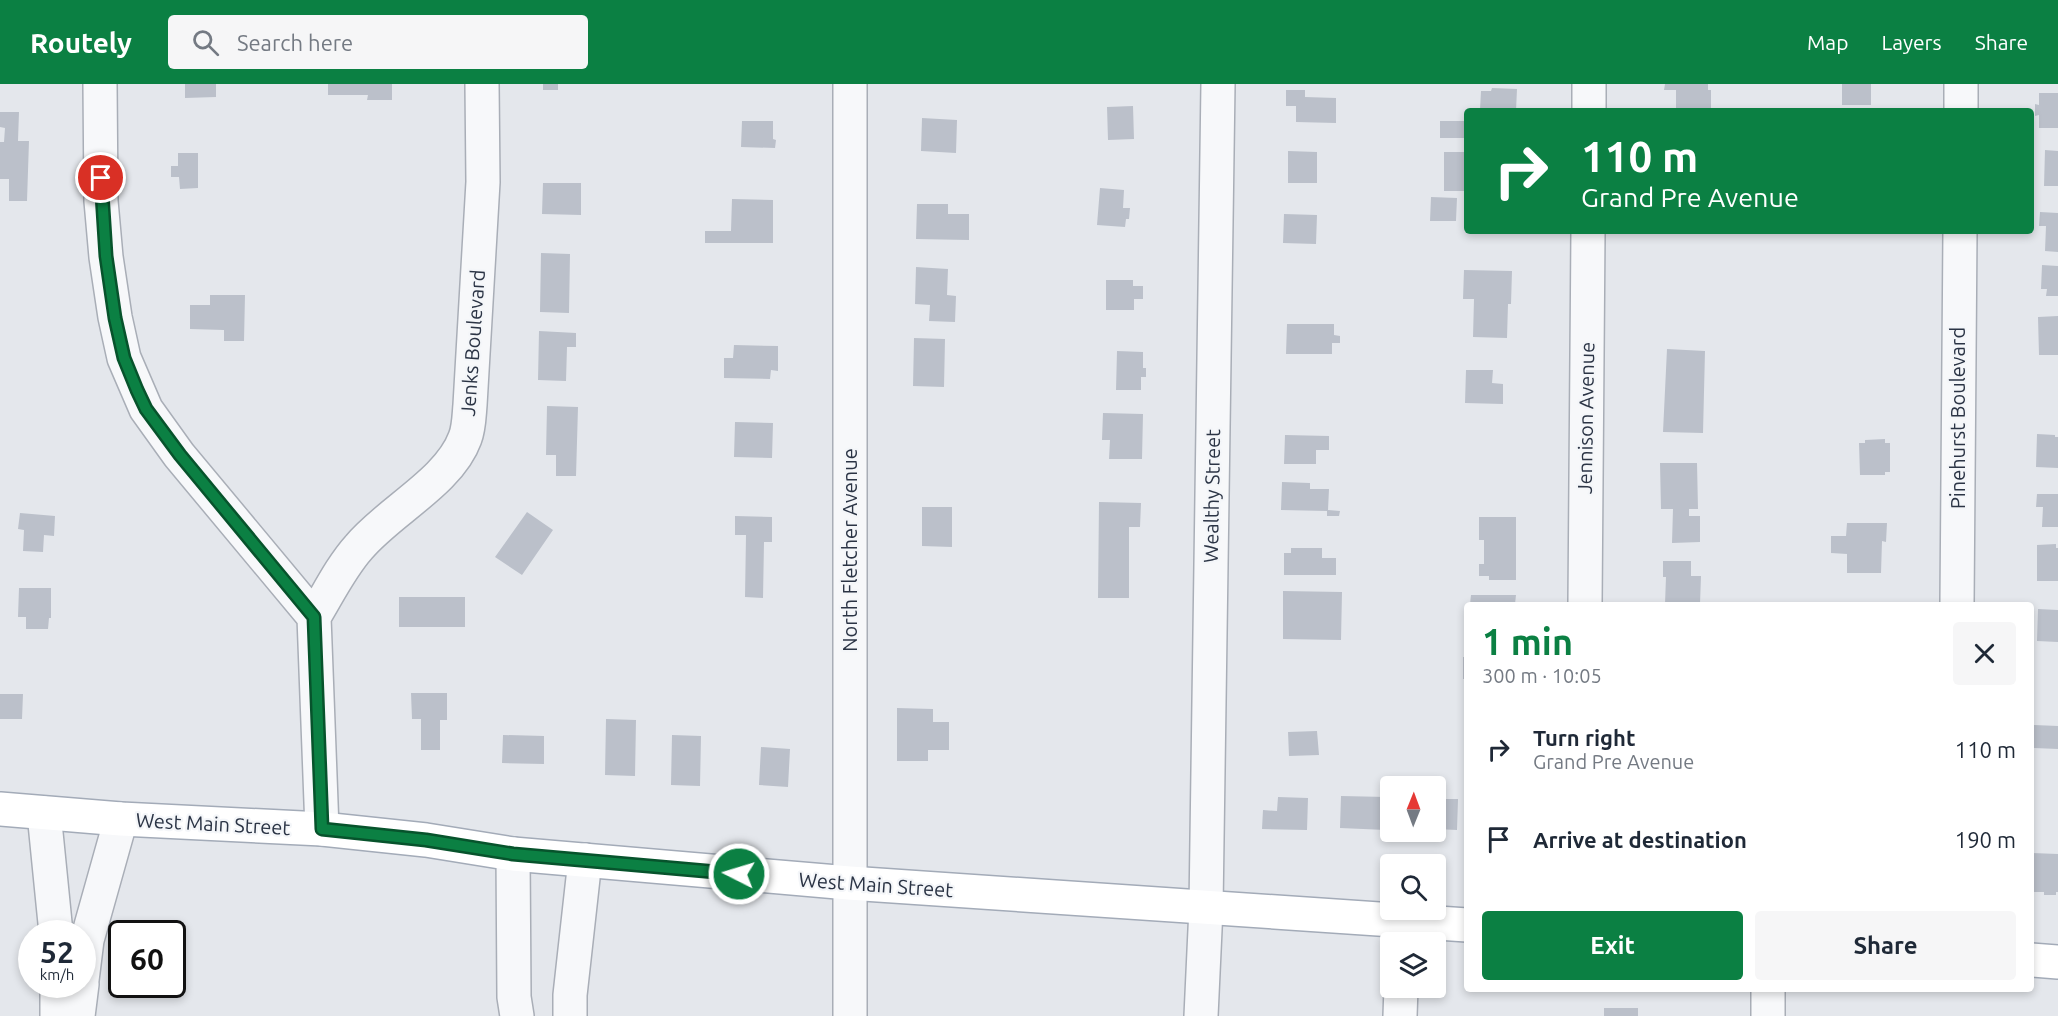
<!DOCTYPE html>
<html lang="en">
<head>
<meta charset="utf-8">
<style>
  :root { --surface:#fff; --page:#f6f6f7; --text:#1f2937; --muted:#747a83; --accent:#0b8043 }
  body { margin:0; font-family:Ubuntu,sans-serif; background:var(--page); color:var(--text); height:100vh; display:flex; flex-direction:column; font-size:22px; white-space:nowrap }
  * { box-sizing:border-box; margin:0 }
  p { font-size:20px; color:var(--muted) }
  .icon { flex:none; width:33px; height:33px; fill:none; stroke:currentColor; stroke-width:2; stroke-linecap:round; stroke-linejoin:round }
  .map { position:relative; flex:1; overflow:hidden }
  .sheet { position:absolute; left:1464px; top:518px; width:570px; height:390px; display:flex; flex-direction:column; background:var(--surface); border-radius:6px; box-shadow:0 3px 9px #0003 }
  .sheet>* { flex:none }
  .hud { position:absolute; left:1464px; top:24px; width:570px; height:126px; border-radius:6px; box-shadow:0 3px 9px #0003; background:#0b8043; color:#fff; overflow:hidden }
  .needle { width:39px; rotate:1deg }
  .tools { position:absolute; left:1380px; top:692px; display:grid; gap:12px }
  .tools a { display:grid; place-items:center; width:66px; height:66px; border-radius:6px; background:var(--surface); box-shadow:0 3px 9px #0003; font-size:30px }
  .speed { position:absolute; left:18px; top:836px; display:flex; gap:12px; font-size:30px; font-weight:700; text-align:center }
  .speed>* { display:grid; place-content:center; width:78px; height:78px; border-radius:50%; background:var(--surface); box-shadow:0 3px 9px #0003; line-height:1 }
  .speed small { font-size:15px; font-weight:400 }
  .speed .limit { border:3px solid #111; border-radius:9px; background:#fff; color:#111 }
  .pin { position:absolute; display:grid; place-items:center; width:51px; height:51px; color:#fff; margin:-26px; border:3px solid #fff; border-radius:50%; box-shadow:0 2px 6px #0007 }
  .me { position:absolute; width:66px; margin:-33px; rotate:275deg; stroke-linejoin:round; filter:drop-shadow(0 0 4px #0008) }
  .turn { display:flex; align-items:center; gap:21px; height:126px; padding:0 18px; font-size:27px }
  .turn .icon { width:78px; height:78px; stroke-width:2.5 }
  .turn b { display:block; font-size:42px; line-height:51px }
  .round { display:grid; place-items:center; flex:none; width:63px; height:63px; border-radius:6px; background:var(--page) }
  .head { display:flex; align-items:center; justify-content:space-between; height:102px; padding:0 18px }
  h1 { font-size:36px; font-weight:700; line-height:45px; color:var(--accent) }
  .action { display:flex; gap:12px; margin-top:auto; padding:12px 18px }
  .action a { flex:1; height:69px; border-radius:6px; background:var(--accent); color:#fff; font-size:24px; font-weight:700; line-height:69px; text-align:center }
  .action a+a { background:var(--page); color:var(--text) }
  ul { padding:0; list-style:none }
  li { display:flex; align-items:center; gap:18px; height:90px; padding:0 18px }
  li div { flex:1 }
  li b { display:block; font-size:22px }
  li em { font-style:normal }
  header { display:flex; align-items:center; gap:36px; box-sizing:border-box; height:84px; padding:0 30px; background:var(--accent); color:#fff }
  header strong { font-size:28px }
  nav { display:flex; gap:33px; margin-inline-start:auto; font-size:21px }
  .search { width:420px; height:54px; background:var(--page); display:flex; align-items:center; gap:15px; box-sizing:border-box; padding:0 21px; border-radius:6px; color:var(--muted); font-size:22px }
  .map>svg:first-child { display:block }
</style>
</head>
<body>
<header>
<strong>Routely</strong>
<div class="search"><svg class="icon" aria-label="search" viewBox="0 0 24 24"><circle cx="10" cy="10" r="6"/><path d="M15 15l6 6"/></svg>Search here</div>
<nav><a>Map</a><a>Layers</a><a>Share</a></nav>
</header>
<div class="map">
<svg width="2058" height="932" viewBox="0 0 2058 932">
  <rect width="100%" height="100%" fill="#e4e7ec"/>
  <path fill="#bbc0ca" d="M 185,0 L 216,0 L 216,13 L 185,14 Z
    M 328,0 L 392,0 L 392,16 L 367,16 L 368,11 L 328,11 Z
    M 543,0 L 558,0 L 558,6 L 543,6 Z
    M 1665,0 L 1708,0 L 1708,6 L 1711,6 L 1711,24 L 1676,24 L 1676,6 L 1664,6 Z
    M 1842,0 L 1871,0 L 1871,21 L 1842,21 Z
    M 1492,4 L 1517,5 L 1516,27 L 1480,26 L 1481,7 L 1491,7 Z
    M 1286,6 L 1305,6 L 1305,13 L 1336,14 L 1336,39 L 1296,38 L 1296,22 L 1286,22 Z
    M 2039,9 L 2058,9 L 2058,44 L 2039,44 L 2039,31 L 2035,32 L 2035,20 L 2039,21 Z
    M 1133,22 L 1134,55 L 1108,56 L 1107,23 Z
    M 0,28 L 19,28 L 18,57 L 29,57 L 27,117 L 9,117 L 9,95 L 0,95 L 0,58 L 4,58 L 5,44 L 0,43 Z
    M 922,34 L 957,36 L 956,69 L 921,67 Z
    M 742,37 L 773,37 L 773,55 L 776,56 L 775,64 L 741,63 Z
    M 1440,37 L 1464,37 L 1464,54 L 1440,54 Z
    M 2045,66 L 2058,67 L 2058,102 L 2044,102 Z
    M 1288,67 L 1317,68 L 1317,99 L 1288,99 Z
    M 1444,68 L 1467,68 L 1467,107 L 1444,107 Z
    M 178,69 L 198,69 L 198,104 L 180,105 L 179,93 L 171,93 L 171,82 L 178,82 Z
    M 543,99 L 581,99 L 581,131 L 542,130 Z
    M 1100,104 L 1124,106 L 1123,124 L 1130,124 L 1129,135 L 1126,135 L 1125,143 L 1097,141 Z
    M 1431,113 L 1457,114 L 1456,137 L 1430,137 Z
    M 732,115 L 773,116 L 773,159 L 705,159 L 705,147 L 731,147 Z
    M 917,120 L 948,120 L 948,130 L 969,130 L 969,156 L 916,155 Z
    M 2040,128 L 2058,129 L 2058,168 L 2045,167 L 2046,142 L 2039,142 Z
    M 1284,130 L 1317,131 L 1316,160 L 1283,159 Z
    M 541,169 L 570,170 L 569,229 L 540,228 Z
    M 2042,181 L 2058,182 L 2058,212 L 2046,212 L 2047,205 L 2041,205 Z
    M 916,183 L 948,185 L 947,211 L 956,212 L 955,238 L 929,237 L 930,221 L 915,220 Z
    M 1464,186 L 1512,187 L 1511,220 L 1508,220 L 1507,254 L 1473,253 L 1474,215 L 1463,215 Z
    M 1106,196 L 1133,196 L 1133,202 L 1143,202 L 1143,215 L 1134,215 L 1134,226 L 1106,226 Z
    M 210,211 L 245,211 L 244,257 L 224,257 L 224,246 L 190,245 L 190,221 L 210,221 Z
    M 2058,232 L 2058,271 L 2039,271 L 2038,233 Z
    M 1287,240 L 1334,240 L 1334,251 L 1340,252 L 1340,259 L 1332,259 L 1332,270 L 1286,270 Z
    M 539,247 L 576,249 L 576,263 L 567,263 L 566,297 L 538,296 Z
    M 914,254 L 945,255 L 944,303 L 913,302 Z
    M 734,261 L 778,262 L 778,287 L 771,286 L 770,295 L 724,294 L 724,274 L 733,274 Z
    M 1667,265 L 1705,267 L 1703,349 L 1663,348 Z
    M 1117,267 L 1143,268 L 1143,284 L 1146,284 L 1146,293 L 1141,293 L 1141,306 L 1116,306 Z
    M 1466,286 L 1493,286 L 1492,299 L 1503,300 L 1503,320 L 1465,319 Z
    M 547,322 L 578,323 L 576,392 L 556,392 L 556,371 L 546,371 Z
    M 1103,329 L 1143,330 L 1142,375 L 1109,375 L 1110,356 L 1102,356 Z
    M 735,338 L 773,339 L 772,374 L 734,373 Z
    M 2037,350 L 2055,351 L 2055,353 L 2058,353 L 2058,384 L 2036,383 Z
    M 1285,351 L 1329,352 L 1329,366 L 1316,366 L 1316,380 L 1284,380 Z
    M 1885,355 L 1885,359 L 1890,359 L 1890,388 L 1885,388 L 1885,391 L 1860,391 L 1859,359 L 1865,359 L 1865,356 Z
    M 1660,379 L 1697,379 L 1698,425 L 1689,425 L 1689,432 L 1700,432 L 1700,458 L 1672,459 L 1673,425 L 1661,425 Z
    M 1282,398 L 1310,399 L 1310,405 L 1329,405 L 1328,426 L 1340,427 L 1339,432 L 1327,432 L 1327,427 L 1281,426 Z
    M 2037,410 L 2058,410 L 2058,443 L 2042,443 L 2043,423 L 2036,423 Z
    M 1099,418 L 1141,419 L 1140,443 L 1129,443 L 1129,514 L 1098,514 Z
    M 922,423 L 952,423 L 952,463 L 922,462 Z
    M 527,428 L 553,446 L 522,491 L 495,473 Z
    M 20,429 L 55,432 L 54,452 L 44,451 L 43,468 L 23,467 L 24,446 L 18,445 Z
    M 735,432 L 772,433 L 772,458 L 764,458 L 763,514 L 745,513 L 746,451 L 735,451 Z
    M 1479,433 L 1516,433 L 1516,496 L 1489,496 L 1489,492 L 1479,492 L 1479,480 L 1484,480 L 1484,456 L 1479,456 Z
    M 1847,439 L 1887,439 L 1886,458 L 1882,457 L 1881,489 L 1847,489 L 1847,470 L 1831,469 L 1831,452 L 1846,452 Z
    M 2056,460 L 2056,464 L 2058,464 L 2058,497 L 2037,497 L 2037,461 Z
    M 1291,464 L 1322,464 L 1322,474 L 1336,474 L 1336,491 L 1284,491 L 1284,469 L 1291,469 Z
    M 1663,477 L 1691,477 L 1691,492 L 1701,492 L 1700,520 L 1665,520 L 1666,493 L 1663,493 Z
    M 19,504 L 51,504 L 51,534 L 49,534 L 48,545 L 26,545 L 26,533 L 18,533 Z
    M 1283,507 L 1342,508 L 1341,556 L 1283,555 Z
    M 1471,511 L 1516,511 L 1515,520 L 1470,520 Z
    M 399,513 L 465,513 L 465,543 L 399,543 Z
    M 2038,525 L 2058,526 L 2058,558 L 2037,557 Z
    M 1463,573 L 1467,573 L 1467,595 L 1463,595 Z
    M 411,609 L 447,609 L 447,636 L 440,636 L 440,666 L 421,666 L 421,635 L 412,635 Z
    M 0,610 L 23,610 L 22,635 L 0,635 Z
    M 897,624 L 933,625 L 933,638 L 949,638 L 949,666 L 928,666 L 928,677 L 897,677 Z
    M 606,635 L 636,636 L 635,692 L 605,691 Z
    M 2034,641 L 2058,642 L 2058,665 L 2034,664 Z
    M 1317,647 L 1319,671 L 1289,672 L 1288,648 Z
    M 503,651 L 544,652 L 544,680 L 502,679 Z
    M 672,651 L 701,652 L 700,702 L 671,701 Z
    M 761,663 L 790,665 L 788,703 L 759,701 Z
    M 1341,712 L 1387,713 L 1386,746 L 1340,744 Z
    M 1278,713 L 1308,714 L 1307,746 L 1262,745 L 1263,726 L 1277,727 Z
    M 1436,715 L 1458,715 L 1457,746 L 1436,745 Z
    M 2031,769 L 2058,770 L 2058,808 L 2056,808 L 2056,811 L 2044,811 L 2044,808 L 2031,808 Z
    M 1604,924 L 1638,924 L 1638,932 L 1604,932 Z"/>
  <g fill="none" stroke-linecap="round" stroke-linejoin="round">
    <defs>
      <path id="minor" d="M 100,0 L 101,117 L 106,173 L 115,233 L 124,274 L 146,325 L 179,371 L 314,533 L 322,745
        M 1589,27 L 1589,0
        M 1961,27 L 1961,0
        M 1585,520 L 1588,147
        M 1957,520 L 1960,147
        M 314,533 C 328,510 341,483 359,463 C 389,427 449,398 465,354 C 469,344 469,332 470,321 L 483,98 L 482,0
        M 44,729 L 56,849
        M 513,770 L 514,913 L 517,932
        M 82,896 L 87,856 L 121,735
        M 57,900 L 57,932
        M 78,932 L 82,900
        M 570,932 L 570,911 L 585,776
        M 850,932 L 850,0
        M 1201,932 L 1206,824 L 1218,0
        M 1400,932 L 1401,903
        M 1768,932 L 1768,904"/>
      <path id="major" d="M 0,725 L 121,735 L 322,745 L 426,756 L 513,770 L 849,799 L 1467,841
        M 2031,876 L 2058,878"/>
    </defs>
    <use href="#minor" stroke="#a9aeb7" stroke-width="36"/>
    <use href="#major" stroke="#a3abb8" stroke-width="36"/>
    <use href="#minor" stroke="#f7f8fa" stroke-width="33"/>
    <use href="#major" stroke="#fff" stroke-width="33"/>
  </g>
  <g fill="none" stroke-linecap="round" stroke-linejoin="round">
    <defs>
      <path id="route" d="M 101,94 L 106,172 L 115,234 L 124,274 L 137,306 L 146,325 L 180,371 L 314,533 L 322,745 L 426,756 L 513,770 L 739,790"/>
    </defs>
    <use href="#route" stroke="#07532c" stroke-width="15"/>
    <use href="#route" stroke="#0b8043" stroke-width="10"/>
  </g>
  <g text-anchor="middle" stroke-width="4.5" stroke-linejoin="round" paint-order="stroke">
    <g font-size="20" fill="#2b3445" stroke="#f4f6f9">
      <text transform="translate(473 259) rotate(-86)" y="7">Jenks Boulevard</text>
      <text transform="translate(1586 334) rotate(-89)" y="7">Jennison Avenue</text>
      <text transform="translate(1958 334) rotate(-90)" y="7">Pinehurst Boulevard</text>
      <text transform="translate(1212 412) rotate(-89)" y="7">Wealthy Street</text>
      <text transform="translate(850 466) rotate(-90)" y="7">North Fletcher Avenue</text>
      <text transform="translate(213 740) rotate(3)" y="7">West Main Street</text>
      <text transform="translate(876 801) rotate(4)" y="7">West Main Street</text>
    </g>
  </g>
</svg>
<div class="tools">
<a><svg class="needle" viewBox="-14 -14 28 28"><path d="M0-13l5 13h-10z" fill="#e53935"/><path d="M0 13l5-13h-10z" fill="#747a83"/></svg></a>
<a><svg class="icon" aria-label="search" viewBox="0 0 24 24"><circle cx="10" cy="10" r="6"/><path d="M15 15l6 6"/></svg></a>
<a><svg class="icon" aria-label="layers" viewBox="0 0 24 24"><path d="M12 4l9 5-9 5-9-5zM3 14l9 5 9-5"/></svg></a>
</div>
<div class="speed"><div>52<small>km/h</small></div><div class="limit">60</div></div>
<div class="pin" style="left:101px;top:94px;background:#d93025"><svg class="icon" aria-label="arrive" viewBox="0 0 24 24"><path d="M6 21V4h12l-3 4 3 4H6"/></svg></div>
<svg class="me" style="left:739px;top:790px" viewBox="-20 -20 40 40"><circle r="17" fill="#0b8043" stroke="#fff" stroke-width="3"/><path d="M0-11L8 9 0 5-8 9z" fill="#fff"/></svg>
<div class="hud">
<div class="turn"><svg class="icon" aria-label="right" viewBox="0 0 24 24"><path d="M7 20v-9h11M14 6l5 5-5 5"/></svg><div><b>110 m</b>Grand Pre Avenue</div></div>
</div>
<section class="sheet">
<div class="head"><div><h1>1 min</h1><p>300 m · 10:05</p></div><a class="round"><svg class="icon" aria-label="close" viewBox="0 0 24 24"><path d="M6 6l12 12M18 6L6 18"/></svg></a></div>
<ul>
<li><svg class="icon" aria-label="right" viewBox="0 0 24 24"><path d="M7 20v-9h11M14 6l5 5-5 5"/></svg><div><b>Turn right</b><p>Grand Pre Avenue</p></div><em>110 m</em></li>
<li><svg class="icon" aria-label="arrive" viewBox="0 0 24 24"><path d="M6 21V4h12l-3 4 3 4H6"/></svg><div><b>Arrive at destination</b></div><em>190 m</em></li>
</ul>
<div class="action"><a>Exit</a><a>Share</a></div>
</section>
</div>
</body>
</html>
